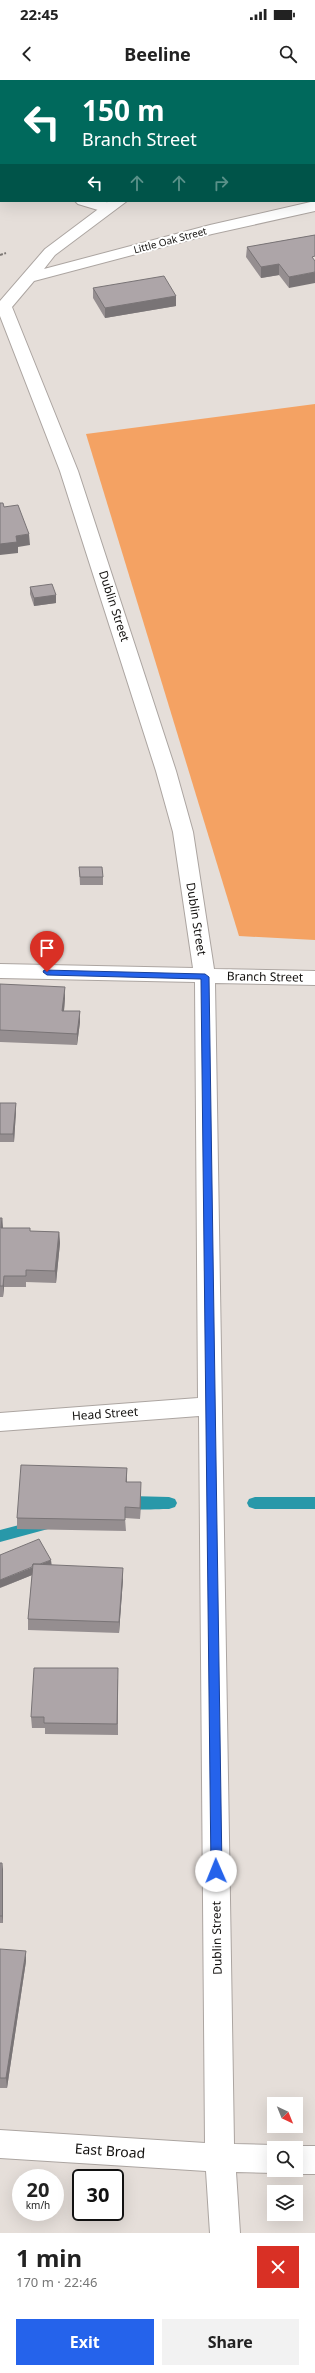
<!DOCTYPE html>
<html lang="en">
<head>
<meta charset="utf-8">
<style>
  :root { --surface:#fff; --page:#f2f2f2; --text:#222; --muted:#767676; --accent:#2563eb }
  body { margin:0; font-family:"Noto Sans",sans-serif; background:var(--page); color:var(--text); height:100vh; display:flex; flex-direction:column; font-size:15px; white-space:nowrap }
  * { box-sizing:border-box; margin:0 }
  p { font-size:13px; color:var(--muted) }
  .icon { flex:none; width:22px; height:22px; fill:none; stroke:currentColor; stroke-width:2; stroke-linecap:round; stroke-linejoin:round }
  .map { position:relative; height:2153px; overflow:hidden }
  .panel { display:flex; flex-direction:column; background:var(--surface); flex:1 }
  .panel>* { flex:none }
  .hud { position:absolute; left:0px; top:0px; width:315px; height:122px; box-shadow:0 4px 16px #0002; background:#00695c; color:#fff; overflow:hidden }
  .needle { width:26px; rotate:137deg }
  .controls { position:absolute; left:267px; top:2017px; display:grid; gap:8px }
  .controls a { display:grid; place-items:center; width:36px; height:36px; border-radius:0px; background:var(--surface); box-shadow:0 4px 16px #0002; font-size:20px }
  .speed { position:absolute; left:12px; top:2089px; display:flex; gap:8px; font-size:20px; font-weight:700; text-align:center }
  .speed>* { display:grid; place-content:center; width:52px; height:52px; border-radius:50%; background:var(--surface); box-shadow:0 4px 16px #0002; line-height:1 }
  .speed small { font-size:10px; font-weight:400 }
  .speed .limit { border:2px solid #111; border-radius:6px; background:#fff; color:#111 }
  .pin { position:absolute; display:grid; place-items:center; width:34px; height:34px; color:#fff; margin:-41px -17px; border-radius:50% 50% 50% 0; rotate:-45deg; box-shadow:0 0 4px #0007 }
  .pin .icon { rotate:45deg }
  .me { position:absolute; width:44px; margin:-22px; rotate:359deg; stroke-linejoin:round; filter:drop-shadow(0 0 3px #0008) }
  .turn { display:flex; align-items:center; gap:14px; height:84px; padding:0 16px; font-size:18px }
  .turn .icon { width:52px; height:52px; stroke-width:2.5 }
  .turn b { display:block; font-size:28px; line-height:34px }
  .lanes { display:flex; align-items:center; height:38px; padding:0 16px; background:#0003; justify-content:center; gap:20px; direction:ltr }
  .lanes .off { opacity:.35 }
  .round { display:grid; place-items:center; flex:none; width:42px; height:42px; border-radius:0px; background:var(--page) }
  .summary { display:flex; align-items:center; justify-content:space-between; height:68px; padding:0 16px }
  h1 { font-size:24px; font-weight:700; line-height:30px }
  .cta { display:flex; gap:8px; margin-top:auto; padding:8px 16px }
  .cta a { flex:1; height:46px; border-radius:0px; background:var(--accent); color:#fff; font-size:16px; font-weight:700; line-height:46px; text-align:center }
  .cta a+a { background:var(--page); color:var(--text) }
  .status { display:flex; justify-content:space-between; align-items:center; height:28px; padding:0 20px; background:var(--surface); direction:ltr }
  .status svg { height:11px; fill:currentColor }
  header { display:flex; justify-content:space-between; align-items:center; height:52px; padding:0 16px; background:var(--surface); font-size:18px; font-weight:700 }
  .map>svg:first-child { display:block }
</style>
</head>
<body>
<div class="status"><b>22:45</b><svg viewBox="0 0 49 12"><path d="M0 12V9h3v3zM5 12V6h3v6zM10 12V3h3v9zM15 12V0h3v12zM26 1h20v11H26zM47 4h2v5h-2z"/></svg></div>
<header><svg class="icon" aria-label="back" viewBox="0 0 24 24"><path d="M15 5l-7 7 7 7"/></svg>Beeline<svg class="icon" aria-label="search" viewBox="0 0 24 24"><circle cx="10" cy="10" r="6"/><path d="M15 15l6 6"/></svg></header>
<div class="map">
<svg width="315" height="2153" viewBox="0 0 315 2153">
  <rect width="100%" height="100%" fill="#e5ded9"/>
  <path fill="#f4a263" d="M 315,324 L 315,860 L 239,856 L 86,354 Z"/>
  <g fill="none" stroke-linecap="round" stroke-linejoin="round">
    <path fill="#2898a9" fill-rule="evenodd" d="M 130,1416 L 169,1417 L 175,1419 L 177,1423 L 175,1427 L 169,1429 C 158,1429 124,1431 116,1428 L 114,1424 L 116,1420 Z
      M 255,1417 L 315,1417 L 315,1429 L 255,1429 L 249,1427 L 247,1423 L 249,1419 Z
      M 42,1439 L 48,1441 L 50,1445 L 48,1449 L 0,1462 L 0,1450 Z"/>
    <defs>
      <path id="service" d="M 0,92 L 1,92 L 1,101 L 0,101 Z
        M 75,121 C 87,121 108,118 116,128 L 108,133 L 78,124 Z"/>
      <path id="minor" d="M 213,0 L 227,0 L 227,1 L 213,1 Z
        M 109,121 L 127,121 L 55,175 L 44,189 L 210,145 L 315,121 L 315,131 L 212,154 L 34,201 L 12,227 L 78,391 L 176,691 L 193,752 L 214,889 L 315,891 L 315,905 L 215,903 L 234,2064 L 274,2065 L 282,2068 L 274,2068 L 274,2090 L 282,2090 L 274,2093 L 236,2092 L 240,2153 L 210,2153 L 206,2091 L 0,2078 L 0,2050 L 205,2063 L 199,1336 L 0,1351 L 0,1333 L 198,1318 L 195,902 L 0,898 L 0,884 L 193,888 L 173,752 L 156,691 L 60,391 L 0,236 L 0,221 L 45,169 Z
        M 296,2066 L 315,2066 L 315,2094 L 296,2094 L 286,2090 L 296,2090 L 296,2068 L 291,2068 Z"/>
    </defs>
    <use href="#service" stroke="#aca5a1" stroke-width="2"/>
    <use href="#minor" stroke="#aca5a1" stroke-width="2"/>
    <path stroke="#7e7976" stroke-width="2" stroke-dasharray="3 1.5" stroke-linecap="butt" d="M 0,175 L 6,173"/>
    <use href="#service" fill="#fff" fill-rule="evenodd"/>
    <use href="#minor" fill="#fff" fill-rule="evenodd"/>
  </g>
  <path fill="#958e90" d="M 315,155 L 289,208 L 279,195 L 261,198 L 246,177 L 247,167 Z
    M 93,208 L 176,216 L 176,226 L 105,238 L 93,218 Z
    M 30,507 L 56,515 L 56,523 L 34,526 L 30,514 Z
    M 79,787 L 103,797 L 103,805 L 80,805 Z
    M 0,904 L 65,918 L 64,931 L 80,931 L 80,942 L 77,965 L 0,962 Z
    M 0,1023 L 16,1023 L 16,1031 L 14,1062 L 0,1062 Z
    M 0,1138 L 2,1138 L 3,1148 L 30,1148 L 30,1151 L 59,1152 L 60,1163 L 56,1203 L 26,1202 L 26,1207 L 4,1207 L 3,1217 L 0,1217 Z
    M 127,1388 L 127,1402 L 141,1413 L 140,1439 L 125,1438 L 126,1451 L 17,1449 L 17,1438 Z
    M 52,1485 L 123,1499 L 119,1553 L 28,1550 L 28,1539 L 32,1495 L 0,1508 Z
    M 118,1599 L 118,1655 L 45,1654 L 45,1648 L 32,1648 L 31,1637 Z
    M 0,1783 L 3,1790 L 3,1843 L 0,1843 Z
    M 0,1869 L 26,1881 L 7,2008 L 0,2008 Z"/>
  <path fill="#797476" d="M 279,184 L 279,195 L 261,198 L 261,187 Z
    M 315,192 L 315,203 L 289,208 L 289,197 Z
    M 176,216 L 176,226 L 105,238 L 105,228 Z
    M 29,454 L 30,465 L 18,467 L 18,473 L 0,475 L 0,464 L 16,456 Z
    M 56,515 L 56,523 L 34,526 L 34,518 Z
    M 65,907 L 65,918 L 63,942 L 62,931 Z
    M 80,931 L 80,942 L 77,965 L 77,954 Z
    M 16,1023 L 16,1031 L 14,1062 L 13,1054 Z
    M 2,1138 L 3,1149 L 1,1148 Z
    M 59,1152 L 60,1163 L 56,1203 L 55,1191 Z
    M 4,1196 L 4,1207 L 3,1217 L 3,1206 Z
    M 127,1388 L 127,1399 L 126,1413 L 126,1402 Z
    M 141,1402 L 141,1413 L 140,1439 L 140,1428 Z
    M 51,1480 L 52,1487 L 0,1508 L 0,1500 Z
    M 123,1488 L 123,1499 L 119,1553 L 119,1542 Z
    M 2,1783 L 3,1790 L 3,1843 L 2,1836 Z
    M 26,1871 L 26,1881 L 7,2008 L 6,1998 Z"/>
  <path fill="#ada5a8" stroke="#797476" d="M 315,155 L 315,176 L 312,177 L 315,181 L 315,192 L 289,197 L 279,184 L 261,187 L 247,167 Z
    M 164,196 L 176,216 L 105,228 L 93,208 Z
    M 0,423 L 3,423 L 4,427 L 18,425 L 29,454 L 16,456 L 17,462 L 0,464 Z
    M 52,504 L 56,515 L 34,518 L 30,507 Z
    M 79,787 L 102,787 L 103,797 L 80,797 Z
    M 0,904 L 65,907 L 62,931 L 80,931 L 77,954 L 0,950 Z
    M 0,1023 L 16,1023 L 13,1054 L 0,1054 Z
    M 0,1138 L 2,1138 L 1,1148 L 30,1148 L 30,1151 L 59,1152 L 55,1191 L 26,1190 L 26,1196 L 4,1196 L 3,1206 L 0,1206 Z
    M 21,1385 L 127,1388 L 126,1402 L 141,1402 L 140,1428 L 125,1427 L 125,1440 L 17,1438 Z
    M 39,1459 L 51,1480 L 40,1484 L 33,1484 L 32,1487 L 0,1500 L 0,1475 Z
    M 33,1484 L 123,1488 L 119,1542 L 28,1539 Z
    M 34,1588 L 118,1588 L 117,1644 L 44,1643 L 44,1637 L 31,1637 Z
    M 0,1783 L 2,1783 L 2,1836 L 0,1836 Z
    M 0,1869 L 26,1871 L 6,1998 L 0,1998 Z"/>
  <path fill="#2563eb" stroke="#184099" d="M 44,890 L 205,894 L 209,897 L 222,1791 L 216,1796 L 211,1791 L 201,899 L 47,895 L 43,892 Z"/>
  <g text-anchor="middle" stroke-width="4" stroke-linejoin="round" paint-order="stroke">
    <g font-size="10" fill="#12100e" stroke="#fff">
      <text transform="translate(170 160) rotate(-15)" y="4">Little Oak Street</text>
    </g>
    <g font-size="12" fill="#12100e" stroke="#fff">
      <text transform="translate(114 526) rotate(72)" y="4">Dublin Street</text>
      <text transform="translate(196 839) rotate(81)" y="4">Dublin Street</text>
      <text transform="translate(265 897) rotate(1)" y="4">Branch Street</text>
      <text transform="translate(105 1334) rotate(-4)" y="4">Head Street</text>
      <text transform="translate(217 1858) rotate(-91)" y="4">Dublin Street</text>
    </g>
    <g font-size="14" fill="#12100e" stroke="#fff">
      <text transform="translate(110 2071) rotate(4)" y="5">East Broad</text>
    </g>
  </g>
</svg>
<div class="controls">
<a><svg class="needle" viewBox="-14 -14 28 28"><path d="M0-13l5 13h-10z" fill="#e53935"/><path d="M0 13l5-13h-10z" fill="#767676"/></svg></a>
<a><svg class="icon" aria-label="search" viewBox="0 0 24 24"><circle cx="10" cy="10" r="6"/><path d="M15 15l6 6"/></svg></a>
<a><svg class="icon" aria-label="layers" viewBox="0 0 24 24"><path d="M12 4l9 5-9 5-9-5zM3 14l9 5 9-5"/></svg></a>
</div>
<div class="speed"><div>20<small>km/h</small></div><div class="limit">30</div></div>
<div class="pin" style="left:47px;top:892px;background:#d93025"><svg class="icon" aria-label="arrive" viewBox="0 0 24 24"><path d="M6 21V4h12l-3 4 3 4H6"/></svg></div>
<svg class="me" style="left:216px;top:1791px" viewBox="-20 -20 40 40"><circle r="19" fill="#fff"/><path d="M0-13L10 11 0 6-10 11z" fill="#2563eb"/></svg>
<div class="hud">
<div class="turn"><svg class="icon" aria-label="left" viewBox="0 0 24 24"><path d="M17 20v-9H6M10 6l-5 5 5 5"/></svg><div><b>150 m</b>Branch Street</div></div>
<div class="lanes"><svg class="icon" aria-label="left" viewBox="0 0 24 24"><path d="M17 20v-9H6M10 6l-5 5 5 5"/></svg><svg class="icon off" aria-label="ahead" viewBox="0 0 24 24"><path d="M12 20V5M6 11l6-6 6 6"/></svg><svg class="icon off" aria-label="ahead" viewBox="0 0 24 24"><path d="M12 20V5M6 11l6-6 6 6"/></svg><svg class="icon off" aria-label="right" viewBox="0 0 24 24"><path d="M7 20v-9h11M14 6l5 5-5 5"/></svg></div>
</div>
</div>
<section class="panel">
<div class="summary"><div><h1>1 min</h1><p>170 m · 22:46</p></div><a class="round" style="background:#d93025;color:#fff"><svg class="icon" aria-label="close" viewBox="0 0 24 24"><path d="M6 6l12 12M18 6L6 18"/></svg></a></div>
<div class="cta"><a>Exit</a><a>Share</a></div>
</section>
</body>
</html>
